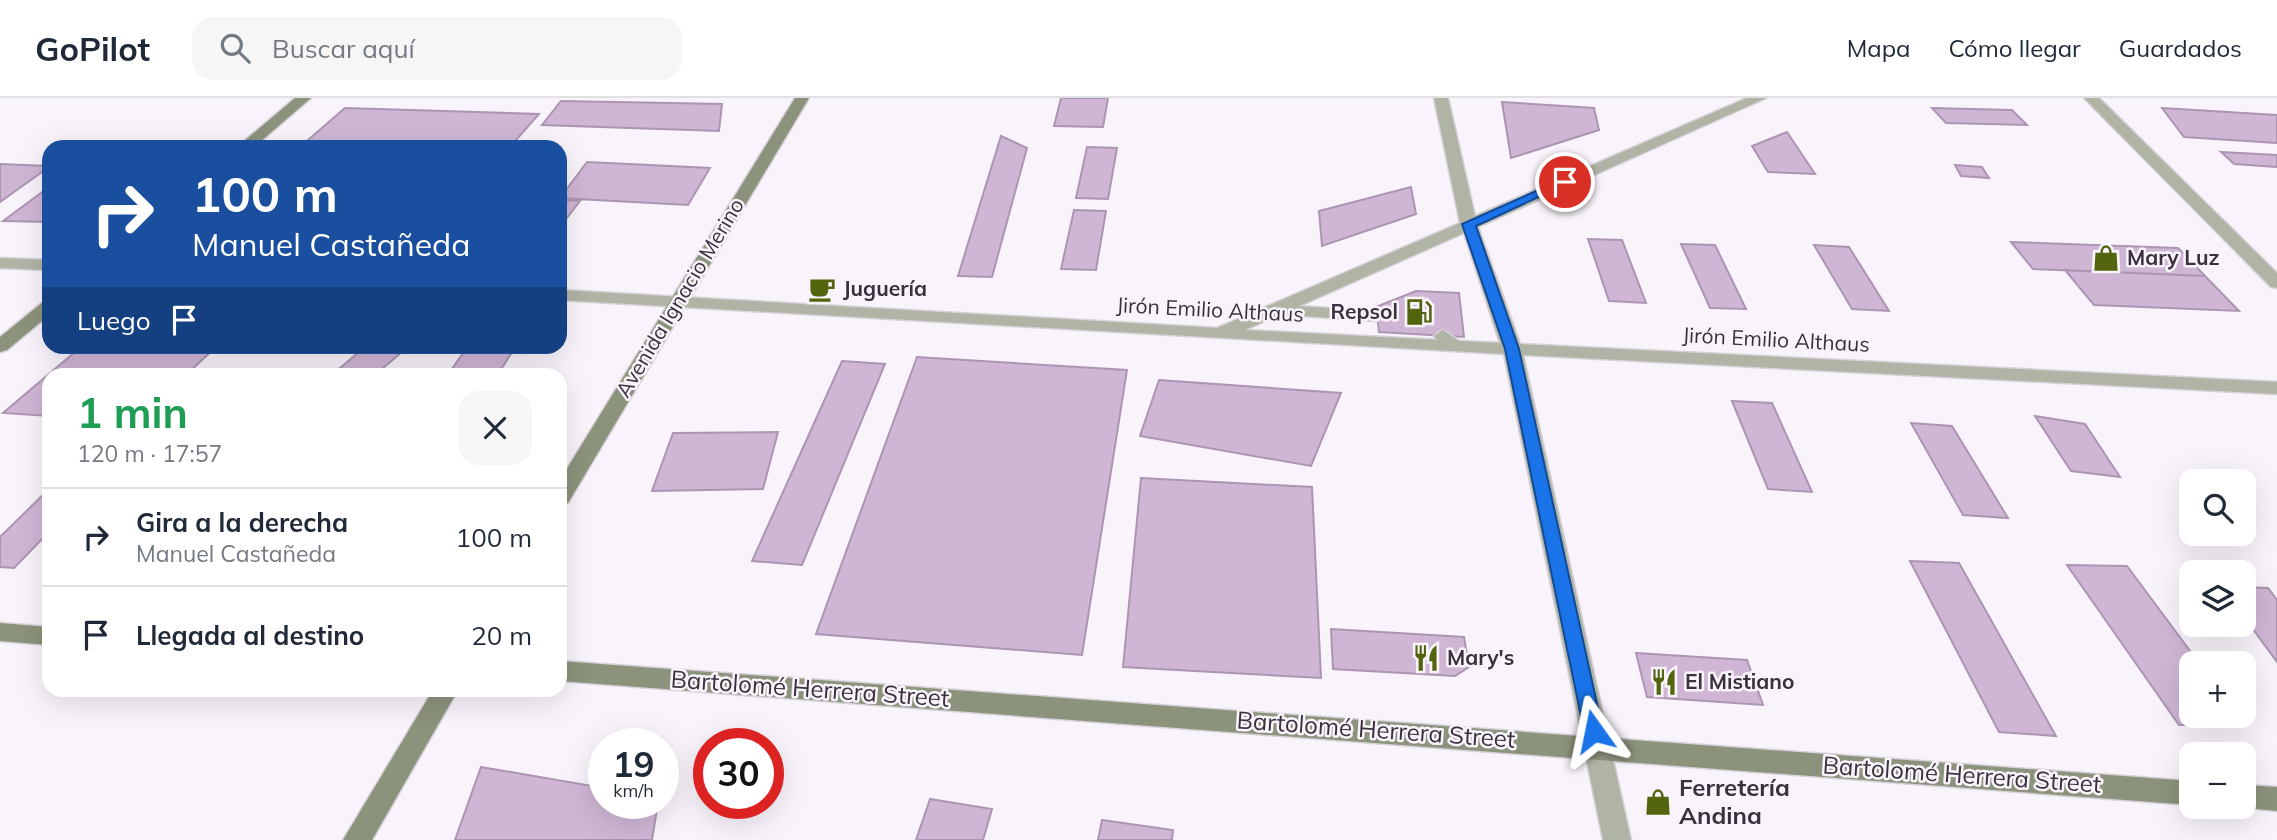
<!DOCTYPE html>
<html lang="es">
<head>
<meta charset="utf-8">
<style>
  :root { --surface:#fff; --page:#f6f6f7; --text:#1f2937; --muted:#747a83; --line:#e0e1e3 }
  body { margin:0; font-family:Mulish,sans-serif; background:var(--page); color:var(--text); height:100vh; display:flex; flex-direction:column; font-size:26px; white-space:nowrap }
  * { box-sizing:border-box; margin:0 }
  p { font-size:23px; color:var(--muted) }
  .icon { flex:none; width:38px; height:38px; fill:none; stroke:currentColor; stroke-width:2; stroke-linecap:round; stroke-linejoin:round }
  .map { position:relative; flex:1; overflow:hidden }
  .panel { position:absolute; left:42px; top:270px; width:525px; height:329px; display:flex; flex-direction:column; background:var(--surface); border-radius:21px; box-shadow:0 7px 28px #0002 }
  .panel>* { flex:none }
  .guide { position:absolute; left:42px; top:42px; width:525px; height:214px; border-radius:21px; box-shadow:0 7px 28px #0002; background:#1a4fa0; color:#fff; overflow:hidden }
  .tools { position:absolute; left:2179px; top:371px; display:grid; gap:14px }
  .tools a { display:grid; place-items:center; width:77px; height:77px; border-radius:14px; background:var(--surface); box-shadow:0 7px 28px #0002; font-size:35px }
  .speed { position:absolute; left:588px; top:630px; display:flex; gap:14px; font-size:35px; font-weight:700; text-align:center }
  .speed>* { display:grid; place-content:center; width:91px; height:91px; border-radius:50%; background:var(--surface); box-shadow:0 7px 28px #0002; line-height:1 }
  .speed small { font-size:18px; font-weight:400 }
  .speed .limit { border:10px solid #d22; background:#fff; color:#111 }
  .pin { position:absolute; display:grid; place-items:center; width:60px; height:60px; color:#fff; margin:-30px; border:4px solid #fff; border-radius:50%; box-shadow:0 2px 7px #0007 }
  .me { position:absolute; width:77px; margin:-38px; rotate:348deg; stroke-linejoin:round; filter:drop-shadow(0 0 5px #0008) }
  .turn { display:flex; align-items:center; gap:24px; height:147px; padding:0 35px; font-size:32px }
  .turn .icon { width:91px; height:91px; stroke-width:2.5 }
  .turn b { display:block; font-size:49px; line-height:60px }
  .then { display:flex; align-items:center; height:66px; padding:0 35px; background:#0003; gap:14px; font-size:26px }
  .round { display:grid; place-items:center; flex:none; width:74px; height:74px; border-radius:21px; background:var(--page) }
  .overview { display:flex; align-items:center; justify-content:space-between; height:119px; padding:0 35px }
  h1 { font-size:42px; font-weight:700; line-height:52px; color:#1e9e55 }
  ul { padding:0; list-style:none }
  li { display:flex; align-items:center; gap:21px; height:98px; padding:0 35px; border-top:2px solid var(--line) }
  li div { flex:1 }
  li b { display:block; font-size:26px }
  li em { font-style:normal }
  header { display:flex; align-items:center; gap:42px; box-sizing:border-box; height:98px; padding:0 35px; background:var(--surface); border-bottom:2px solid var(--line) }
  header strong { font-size:33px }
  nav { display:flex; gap:38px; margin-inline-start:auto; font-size:24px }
  .search { width:490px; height:63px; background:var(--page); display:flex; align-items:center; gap:18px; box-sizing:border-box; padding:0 24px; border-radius:21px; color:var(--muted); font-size:26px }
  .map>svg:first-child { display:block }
</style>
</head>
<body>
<header>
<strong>GoPilot</strong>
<div class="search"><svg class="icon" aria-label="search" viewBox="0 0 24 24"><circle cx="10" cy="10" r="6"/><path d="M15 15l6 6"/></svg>Buscar aquí</div>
<nav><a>Mapa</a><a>Cómo llegar</a><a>Guardados</a></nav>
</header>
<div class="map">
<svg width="2277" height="742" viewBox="0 0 2277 742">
  <rect width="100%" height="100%" fill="#f9f4fb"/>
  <path fill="#cfb6d5" stroke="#ac95b2" stroke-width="2" d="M 1061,0 L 1108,0 L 1103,29 L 1054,28 Z
    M 561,3 L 722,6 L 719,33 L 542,27 Z
    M 1502,4 L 1594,10 L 1599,32 L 1511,60 Z
    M 345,10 L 539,16 L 510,49 L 301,48 Z
    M 1932,10 L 2012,12 L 2027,27 L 1946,25 Z
    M 2162,10 L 2277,17 L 2277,45 L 2184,39 Z
    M 1787,34 L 1815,76 L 1768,74 L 1752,48 Z
    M 1001,38 L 1027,50 L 992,179 L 958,178 Z
    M 1087,49 L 1117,50 L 1108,101 L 1076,100 Z
    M 2221,54 L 2277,57 L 2277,69 L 2234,66 Z
    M 587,64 L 710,70 L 688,107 L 560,100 Z
    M 0,66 L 49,68 L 49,69 L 0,104 Z
    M 1955,67 L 1982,69 L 1989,80 L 1961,78 Z
    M 49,89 L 49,124 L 3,123 Z
    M 1411,89 L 1416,116 L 1322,148 L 1319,113 Z
    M 560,102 L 580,103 L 560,129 Z
    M 1074,112 L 1106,113 L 1096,172 L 1061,171 Z
    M 1588,141 L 1622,142 L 1646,205 L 1609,203 Z
    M 2011,144 L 2178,150 L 2205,178 L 2033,171 Z
    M 1681,146 L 1715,147 L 1746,211 L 1710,210 Z
    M 1814,147 L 1849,149 L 1889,213 L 1852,211 Z
    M 2065,172 L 2205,178 L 2239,213 L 2094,207 Z
    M 1416,193 L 1459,195 L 1464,239 L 1379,234 L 1376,209 Z
    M 82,248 L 217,248 L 187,276 L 49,276 L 49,318 L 3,315 Z
    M 366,248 L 409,248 L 376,276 L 333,276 Z
    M 468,248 L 516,248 L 498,276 L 449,275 Z
    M 917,259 L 1127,272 L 1082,557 L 816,536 Z
    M 842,263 L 885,266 L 802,467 L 752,463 Z
    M 1159,282 L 1341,295 L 1311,368 L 1140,338 Z
    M 1732,303 L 1772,305 L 1812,394 L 1768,391 Z
    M 2035,318 L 2085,326 L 2120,379 L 2071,373 Z
    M 1911,325 L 1952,328 L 2008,420 L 1963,417 Z
    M 778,334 L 763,391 L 652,393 L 673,335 Z
    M 1141,380 L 1312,389 L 1321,580 L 1123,569 Z
    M 49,391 L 49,434 L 14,470 L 0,469 L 0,439 Z
    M 1910,463 L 1959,465 L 2056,638 L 1999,634 Z
    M 2067,467 L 2127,468 L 2199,565 L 2191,565 L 2191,618 L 2238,618 L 2246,628 L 2179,627 Z
    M 2244,489 L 2268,490 L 2277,502 L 2277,564 L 2244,519 Z
    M 1331,531 L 1464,539 L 1469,569 L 1455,578 L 1333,571 Z
    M 1636,555 L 1747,562 L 1763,607 L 1647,599 Z
    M 481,669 L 604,690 L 604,705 L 658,705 L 652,742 L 455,742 Z
    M 930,701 L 992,711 L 983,742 L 916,742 Z
    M 1102,722 L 1173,732 L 1172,742 L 1098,742 Z"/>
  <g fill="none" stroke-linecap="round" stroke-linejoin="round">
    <defs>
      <path id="lane" d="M 1279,207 L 1377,213 L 1386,218 L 1377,223 L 1273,216 L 1270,212 L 1273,208 Z
        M 1443,232 L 1466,248 L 1464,252 C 1452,255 1441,248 1434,238 Z"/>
      <path id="street" d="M 1434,0 L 1448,0 L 1475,118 L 1747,0 L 1766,0 L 1478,129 L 1520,246 L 2277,284 L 2277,296 L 1523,257 L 1631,742 L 1603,742 L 1504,256 L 560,202 L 560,192 L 1217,230 L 1460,125 ZM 1464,135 L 1500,245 L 1245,232 Z
        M 2084,0 L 2099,0 L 2277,175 L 2277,190 L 2271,189 Z
        M 0,160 L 49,162 L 49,172 L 0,170 Z"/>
      <path id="secondary" d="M 295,0 L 311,0 L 254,49 L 237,49 Z
        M 795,0 L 809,0 L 568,405 L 560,408 L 560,382 Z
        M 49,203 L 49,217 L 7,252 L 0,254 L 0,239 L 43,204 Z
        M 0,525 L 49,529 L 49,547 L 0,543 Z
        M 560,563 L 2191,683 L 2191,707 L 560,583 Z
        M 433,592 L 458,592 L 372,742 L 343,742 Z
        M 2244,687 L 2277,689 L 2277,713 L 2238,709 L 2244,709 Z"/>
    </defs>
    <use href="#lane" stroke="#d7d1d9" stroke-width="3"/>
    <use href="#street" stroke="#d7d1d9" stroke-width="3"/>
    <use href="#secondary" stroke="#d7d1d9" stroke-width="3"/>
    <use href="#lane" fill="#afb4a4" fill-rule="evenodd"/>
    <use href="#street" fill="#afb4a4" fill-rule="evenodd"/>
    <use href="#secondary" fill="#8c937c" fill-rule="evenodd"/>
  </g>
  <path fill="#1a73e8" stroke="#114b97" stroke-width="2" d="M 1561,82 L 1571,84 L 1476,128 L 1519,251 L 1603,633 L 1601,639 L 1587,639 L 1584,633 L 1505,251 L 1462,126 Z"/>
  <defs>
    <symbol id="shop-bare" viewBox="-9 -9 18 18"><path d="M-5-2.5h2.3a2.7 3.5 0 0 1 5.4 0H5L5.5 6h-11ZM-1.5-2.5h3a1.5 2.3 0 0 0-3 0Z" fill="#52640c" stroke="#f9f4fb" stroke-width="2.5" paint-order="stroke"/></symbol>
    <symbol id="cafe-bare" viewBox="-9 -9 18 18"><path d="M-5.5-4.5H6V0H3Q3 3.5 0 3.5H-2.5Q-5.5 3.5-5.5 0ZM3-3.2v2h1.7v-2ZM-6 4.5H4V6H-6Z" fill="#52640c" stroke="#f9f4fb" stroke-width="2.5" paint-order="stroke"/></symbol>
    <symbol id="fuel-bare" viewBox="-9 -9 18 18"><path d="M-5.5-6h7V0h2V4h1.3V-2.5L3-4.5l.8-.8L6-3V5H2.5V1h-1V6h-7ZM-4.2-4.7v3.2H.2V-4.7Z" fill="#52640c" stroke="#f9f4fb" stroke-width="2.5" paint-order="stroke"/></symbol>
    <symbol id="restaurant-bare" viewBox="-9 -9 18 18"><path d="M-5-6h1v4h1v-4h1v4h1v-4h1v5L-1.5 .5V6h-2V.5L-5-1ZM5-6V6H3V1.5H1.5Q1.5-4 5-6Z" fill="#52640c" stroke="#f9f4fb" stroke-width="2.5" paint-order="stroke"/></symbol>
  </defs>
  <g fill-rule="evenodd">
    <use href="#shop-bare" x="2087" y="141" width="38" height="38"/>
    <use href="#cafe-bare" x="803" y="172" width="38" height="38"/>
    <use href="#fuel-bare" x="1400" y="195" width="38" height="38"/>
    <use href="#restaurant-bare" x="1407" y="541" width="38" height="38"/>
    <use href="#restaurant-bare" x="1645" y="565" width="38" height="38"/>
    <use href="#shop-bare" x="1639" y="685" width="38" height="38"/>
  </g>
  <g text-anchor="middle" stroke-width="5" stroke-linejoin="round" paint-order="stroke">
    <g font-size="21" font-weight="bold" fill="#3b313d" stroke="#f9f4fb" text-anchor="start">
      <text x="2127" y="167">Mary Luz</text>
      <text x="843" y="198">Juguería</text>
      <text x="1398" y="221" text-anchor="end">Repsol</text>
      <text x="1447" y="567">Mary's</text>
      <text x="1685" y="591">El Mistiano</text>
    </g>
    <g font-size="21" fill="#3b313d" stroke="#f9f4fb">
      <text transform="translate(680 200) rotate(-59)" y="7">Avenida Ignacio Merino</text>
      <text transform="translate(1210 212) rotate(3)" y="7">Jirón Emilio Althaus</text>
      <text transform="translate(1776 242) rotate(3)" y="7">Jirón Emilio Althaus</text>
    </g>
    <g font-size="24" fill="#3b313d" stroke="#f9f4fb">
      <text transform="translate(810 591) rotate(4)" y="8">Bartolomé Herrera Street</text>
      <text transform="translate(1376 632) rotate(4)" y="8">Bartolomé Herrera Street</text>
      <text transform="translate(1962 677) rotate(4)" y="8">Bartolomé Herrera Street</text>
    </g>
    <g font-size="24" font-weight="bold" fill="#3b313d" stroke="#f9f4fb" text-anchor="start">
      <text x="1679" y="698">Ferretería<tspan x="1679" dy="28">Andina</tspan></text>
    </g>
  </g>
</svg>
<div class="tools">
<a><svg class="icon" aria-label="search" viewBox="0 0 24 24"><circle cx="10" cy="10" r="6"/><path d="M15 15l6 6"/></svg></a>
<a><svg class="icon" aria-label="layers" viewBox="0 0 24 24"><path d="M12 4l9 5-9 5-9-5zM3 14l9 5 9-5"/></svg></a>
<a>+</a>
<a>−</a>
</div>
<div class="speed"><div>19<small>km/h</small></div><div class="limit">30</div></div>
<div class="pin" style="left:1565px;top:84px;background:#d93025"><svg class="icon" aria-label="arrive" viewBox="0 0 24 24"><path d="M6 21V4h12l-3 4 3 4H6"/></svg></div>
<svg class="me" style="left:1594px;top:633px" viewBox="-20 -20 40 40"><path d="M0-17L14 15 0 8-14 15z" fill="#1a73e8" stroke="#fff" stroke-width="4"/></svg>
<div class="guide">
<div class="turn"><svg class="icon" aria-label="right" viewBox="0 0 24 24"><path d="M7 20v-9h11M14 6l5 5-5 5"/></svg><div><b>100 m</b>Manuel Castañeda</div></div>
<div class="then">Luego<svg class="icon" aria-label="arrive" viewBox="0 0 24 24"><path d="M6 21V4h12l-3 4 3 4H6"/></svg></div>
</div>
<section class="panel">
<div class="overview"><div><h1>1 min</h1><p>120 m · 17:57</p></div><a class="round"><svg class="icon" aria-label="close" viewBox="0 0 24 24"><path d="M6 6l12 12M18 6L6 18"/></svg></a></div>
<ul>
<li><svg class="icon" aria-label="right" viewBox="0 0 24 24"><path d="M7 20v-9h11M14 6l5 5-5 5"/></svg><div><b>Gira a la derecha</b><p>Manuel Castañeda</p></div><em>100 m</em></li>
<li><svg class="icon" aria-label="arrive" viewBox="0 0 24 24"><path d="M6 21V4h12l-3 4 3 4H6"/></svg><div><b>Llegada al destino</b></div><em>20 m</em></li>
</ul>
</section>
</div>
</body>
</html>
